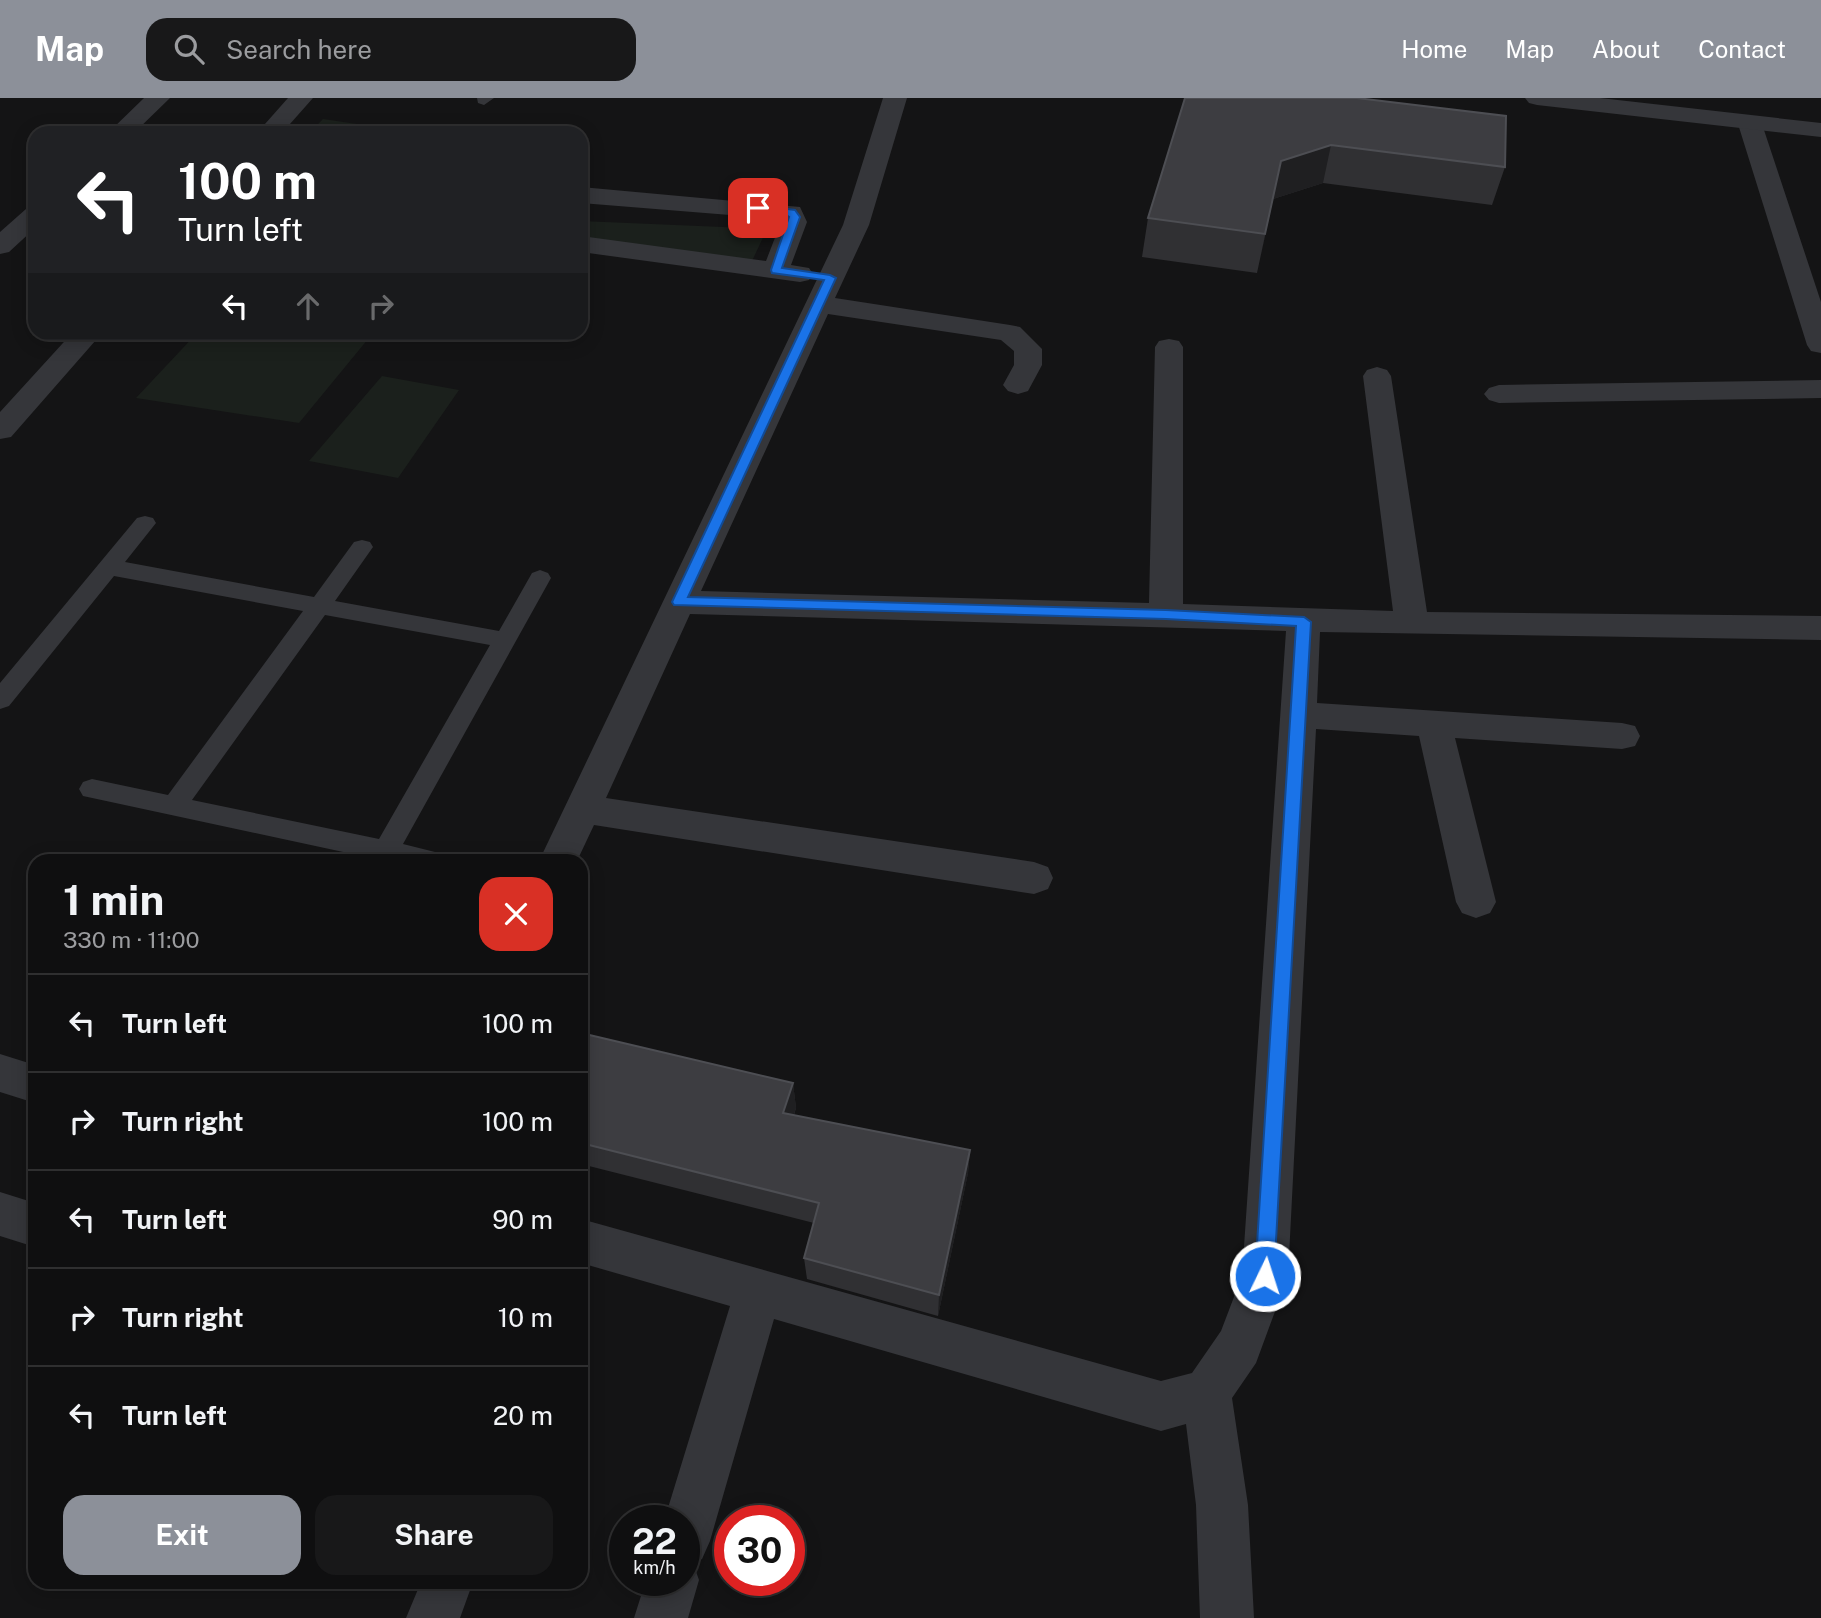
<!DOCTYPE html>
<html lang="en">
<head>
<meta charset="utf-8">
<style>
  :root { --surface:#0f0f10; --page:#181819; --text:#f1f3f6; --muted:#9b9c9f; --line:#2f2f30; --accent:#8c9099 }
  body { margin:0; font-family:"Public Sans",sans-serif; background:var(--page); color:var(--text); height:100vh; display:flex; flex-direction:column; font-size:26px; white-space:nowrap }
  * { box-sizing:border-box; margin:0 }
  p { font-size:23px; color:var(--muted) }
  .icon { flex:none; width:38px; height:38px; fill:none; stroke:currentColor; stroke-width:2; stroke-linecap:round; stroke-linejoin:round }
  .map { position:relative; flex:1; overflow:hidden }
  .sheet { position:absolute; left:28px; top:756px; width:560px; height:735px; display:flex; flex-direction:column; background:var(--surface); border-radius:21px; box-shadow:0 4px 18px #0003,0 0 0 2px var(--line) }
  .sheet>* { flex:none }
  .banner { position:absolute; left:28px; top:28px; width:560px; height:214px; border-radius:21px; box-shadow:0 4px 18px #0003,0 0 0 2px var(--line); background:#202124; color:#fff; overflow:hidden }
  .speed { position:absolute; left:609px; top:1407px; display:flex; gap:14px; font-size:35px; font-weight:700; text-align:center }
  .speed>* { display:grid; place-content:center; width:91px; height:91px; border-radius:50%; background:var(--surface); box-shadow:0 4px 18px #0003,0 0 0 2px var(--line); line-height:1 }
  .speed small { font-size:18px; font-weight:400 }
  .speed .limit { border:10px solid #d22; background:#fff; color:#111 }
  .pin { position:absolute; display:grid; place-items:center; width:60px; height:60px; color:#fff; margin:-30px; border-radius:14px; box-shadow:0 4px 10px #0006 }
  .me { position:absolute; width:77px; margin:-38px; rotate:4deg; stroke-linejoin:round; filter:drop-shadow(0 0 5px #0008) }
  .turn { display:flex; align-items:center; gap:24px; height:147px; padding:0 35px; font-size:32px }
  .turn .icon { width:91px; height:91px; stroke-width:2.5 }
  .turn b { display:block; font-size:49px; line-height:60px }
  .lanes { display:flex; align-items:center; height:66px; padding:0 35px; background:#0003; justify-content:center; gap:35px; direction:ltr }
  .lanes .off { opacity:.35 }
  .round { display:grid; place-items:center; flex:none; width:74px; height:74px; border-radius:21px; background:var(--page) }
  .head { display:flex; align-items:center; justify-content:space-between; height:119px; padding:0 35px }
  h1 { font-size:42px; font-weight:700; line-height:52px }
  .button { display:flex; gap:14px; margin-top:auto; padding:14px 35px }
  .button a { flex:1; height:80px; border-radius:21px; background:var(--accent); color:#fff; font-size:28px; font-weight:700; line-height:80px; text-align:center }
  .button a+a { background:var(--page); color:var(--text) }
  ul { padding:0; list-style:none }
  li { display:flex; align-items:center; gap:21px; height:98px; padding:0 35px; border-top:2px solid var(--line) }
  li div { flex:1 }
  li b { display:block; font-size:26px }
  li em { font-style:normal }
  header { display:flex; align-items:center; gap:42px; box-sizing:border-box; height:98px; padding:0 35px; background:var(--accent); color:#fff }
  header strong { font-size:33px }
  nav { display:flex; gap:38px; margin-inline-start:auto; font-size:24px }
  .search { width:490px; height:63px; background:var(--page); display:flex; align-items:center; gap:18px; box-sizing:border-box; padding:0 24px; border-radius:21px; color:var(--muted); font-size:26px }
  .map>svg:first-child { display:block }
</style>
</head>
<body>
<header>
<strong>Map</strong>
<div class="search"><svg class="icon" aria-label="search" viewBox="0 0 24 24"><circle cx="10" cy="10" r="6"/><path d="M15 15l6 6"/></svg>Search here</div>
<nav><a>Home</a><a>Map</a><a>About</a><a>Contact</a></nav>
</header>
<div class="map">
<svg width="1821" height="1520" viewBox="0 0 1821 1520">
  <rect width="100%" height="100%" fill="#141415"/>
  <path fill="#1b201c" d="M 323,21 L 377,29 L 372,35 L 309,35 Z
    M 581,123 L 767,131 L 752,163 L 581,148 Z
    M 197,235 L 197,234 L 373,235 L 299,325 L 136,300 Z
    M 382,278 L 459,292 L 398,380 L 309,363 Z"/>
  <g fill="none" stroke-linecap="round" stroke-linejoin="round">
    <path fill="#35363a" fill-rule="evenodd" d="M 477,0 L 494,0 L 484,7 L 478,5 Z
      M 145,418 L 153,420 L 156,425 L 125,464 L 314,499 L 354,444 L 362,442 L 370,444 L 373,449 L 335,503 L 499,533 L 532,475 L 540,472 L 548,475 L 551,480 L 403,746 L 443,756 L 447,763 L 385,763 L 83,698 L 79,691 L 83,684 L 92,681 L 168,697 L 303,513 L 114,478 L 9,608 L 0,611 L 0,585 L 137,420 ZM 325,517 L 490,547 L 379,741 L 192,702 Z"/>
    <path fill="#35363a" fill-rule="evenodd" d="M 144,0 L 170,0 L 134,35 L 108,35 Z
      M 288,0 L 313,0 L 282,35 L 257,35 Z
      M 883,0 L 907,0 L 869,127 L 835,200 L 1010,227 L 1020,229 L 1042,251 L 1042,267 L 1028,293 L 1018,296 L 1008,293 L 1003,287 L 1014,267 L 1014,253 L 1001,242 L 828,216 L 701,493 L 1149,505 L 1155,249 L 1159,243 L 1169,241 L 1179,243 L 1183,249 L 1183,506 L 1393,513 L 1363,278 L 1367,272 L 1377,269 L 1387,272 L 1391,278 L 1427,514 L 1821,518 L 1821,542 L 1320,534 L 1317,605 L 1622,625 L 1635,628 L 1640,638 L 1635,648 L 1622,651 L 1455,640 L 1496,804 L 1490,815 L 1476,820 L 1462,815 L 1456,804 L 1419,638 L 1316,631 L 1288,1178 L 1256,1265 L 1232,1300 L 1248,1407 L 1254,1520 L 1200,1520 L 1196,1407 L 1186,1326 L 1161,1333 L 774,1221 L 710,1443 L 702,1461 L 693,1465 L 699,1482 L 688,1520 L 634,1520 L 646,1482 L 684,1482 L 684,1423 L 664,1423 L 730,1208 L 581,1165 L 581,1121 L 1161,1283 L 1192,1275 L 1221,1233 L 1242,1178 L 1286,533 L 690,516 L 606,700 L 1034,764 L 1048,769 L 1053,780 L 1048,791 L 1034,796 L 594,727 L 577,763 L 539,763 L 843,127 Z
      M 1750,19 L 1758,21 L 1762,26 L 1821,204 L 1821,255 L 1811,253 L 1807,247 L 1738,26 L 1742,21 Z
      M 581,89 L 800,109 L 807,124 L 791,167 L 809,170 L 813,176 L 809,182 L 800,184 L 581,154 L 581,138 L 766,163 L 781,124 L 780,121 L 581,105 Z
      M 35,108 L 35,130 L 9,154 L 0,156 L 0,134 L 26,111 Z
      M 73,234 L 103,234 L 11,339 L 0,341 L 0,314 Z
      M 1821,282 L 1821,300 L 1499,305 L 1489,302 L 1484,296 L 1489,290 L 1499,287 Z
      M 0,956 L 35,967 L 35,1005 L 0,994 Z
      M 0,1094 L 35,1105 L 35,1149 L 0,1138 Z
      M 421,1484 L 473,1484 L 460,1520 L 406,1520 Z"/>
    <path fill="#35363a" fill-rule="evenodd" d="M 1525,0 L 1600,0 L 1821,25 L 1821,39 L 1537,7 L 1529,5 Z"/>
  </g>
  <path fill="#303033" d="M 1185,0 L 1505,69 L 1492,107 L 1323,85 L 1273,101 L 1257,175 L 1142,159 L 1148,120 Z
    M 581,935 L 793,985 L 796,1010 L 794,1017 L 970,1052 L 968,1075 L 938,1218 L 807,1181 L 804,1160 L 814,1125 L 581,1066 Z"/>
  <path fill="#1f1f21" d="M 1331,47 L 1323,85 L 1273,101 L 1257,175 L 1281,63 Z
    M 793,985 L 796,1010 L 786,1039 L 783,1015 Z
    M 970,1052 L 968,1075 L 938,1218 L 939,1197 Z"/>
  <path fill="#3d3d41" stroke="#4d4e53" stroke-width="2" d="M 1185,0 L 1357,0 L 1506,18 L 1505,69 L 1331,47 L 1281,63 L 1265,136 L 1148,120 Z
    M 581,935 L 793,985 L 783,1015 L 970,1052 L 939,1197 L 804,1160 L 819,1105 L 581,1045 Z"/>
  <path fill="#1a73e8" stroke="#114b97" stroke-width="2" d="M 758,107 L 795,112 L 800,119 L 782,170 L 830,177 L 836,180 L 688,499 L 1166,512 L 1304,519 L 1311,524 L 1274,1178 L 1271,1185 L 1265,1188 L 1258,1185 L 1255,1178 L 1296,528 L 1166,521 L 674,507 L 672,504 L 824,182 L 772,175 L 771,172 L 789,119 L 783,115 L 754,113 L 753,110 Z"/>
</svg>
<div class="speed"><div>22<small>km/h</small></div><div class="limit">30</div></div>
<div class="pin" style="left:758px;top:110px;background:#d93025"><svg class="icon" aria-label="arrive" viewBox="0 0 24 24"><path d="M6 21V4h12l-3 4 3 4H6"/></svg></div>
<svg class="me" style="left:1265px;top:1178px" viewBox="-20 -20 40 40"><circle r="17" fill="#1a73e8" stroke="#fff" stroke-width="3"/><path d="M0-11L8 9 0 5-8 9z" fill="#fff"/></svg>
<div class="banner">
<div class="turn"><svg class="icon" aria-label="left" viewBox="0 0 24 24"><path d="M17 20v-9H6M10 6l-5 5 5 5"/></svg><div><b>100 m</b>Turn left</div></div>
<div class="lanes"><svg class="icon" aria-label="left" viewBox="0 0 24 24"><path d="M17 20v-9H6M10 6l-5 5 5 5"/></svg><svg class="icon off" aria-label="ahead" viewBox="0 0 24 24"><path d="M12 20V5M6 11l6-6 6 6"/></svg><svg class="icon off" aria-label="right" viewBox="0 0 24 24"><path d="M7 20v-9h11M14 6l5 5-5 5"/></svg></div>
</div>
<section class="sheet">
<div class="head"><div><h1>1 min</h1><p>330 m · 11:00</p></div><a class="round" style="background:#d93025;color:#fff"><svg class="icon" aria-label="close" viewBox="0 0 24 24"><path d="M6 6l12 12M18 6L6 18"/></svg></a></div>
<ul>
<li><svg class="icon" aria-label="left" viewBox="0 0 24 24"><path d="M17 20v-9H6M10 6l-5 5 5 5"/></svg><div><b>Turn left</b></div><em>100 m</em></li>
<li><svg class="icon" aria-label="right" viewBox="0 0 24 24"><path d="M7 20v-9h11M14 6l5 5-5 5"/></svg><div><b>Turn right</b></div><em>100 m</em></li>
<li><svg class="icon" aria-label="left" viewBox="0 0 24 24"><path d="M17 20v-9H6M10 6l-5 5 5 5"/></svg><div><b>Turn left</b></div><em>90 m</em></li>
<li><svg class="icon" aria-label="right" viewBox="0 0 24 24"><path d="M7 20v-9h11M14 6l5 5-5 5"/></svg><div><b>Turn right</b></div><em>10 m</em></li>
<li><svg class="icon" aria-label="left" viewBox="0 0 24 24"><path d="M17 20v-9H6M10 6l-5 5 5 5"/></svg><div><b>Turn left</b></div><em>20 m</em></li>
</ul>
<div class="button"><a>Exit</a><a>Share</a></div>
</section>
</div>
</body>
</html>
